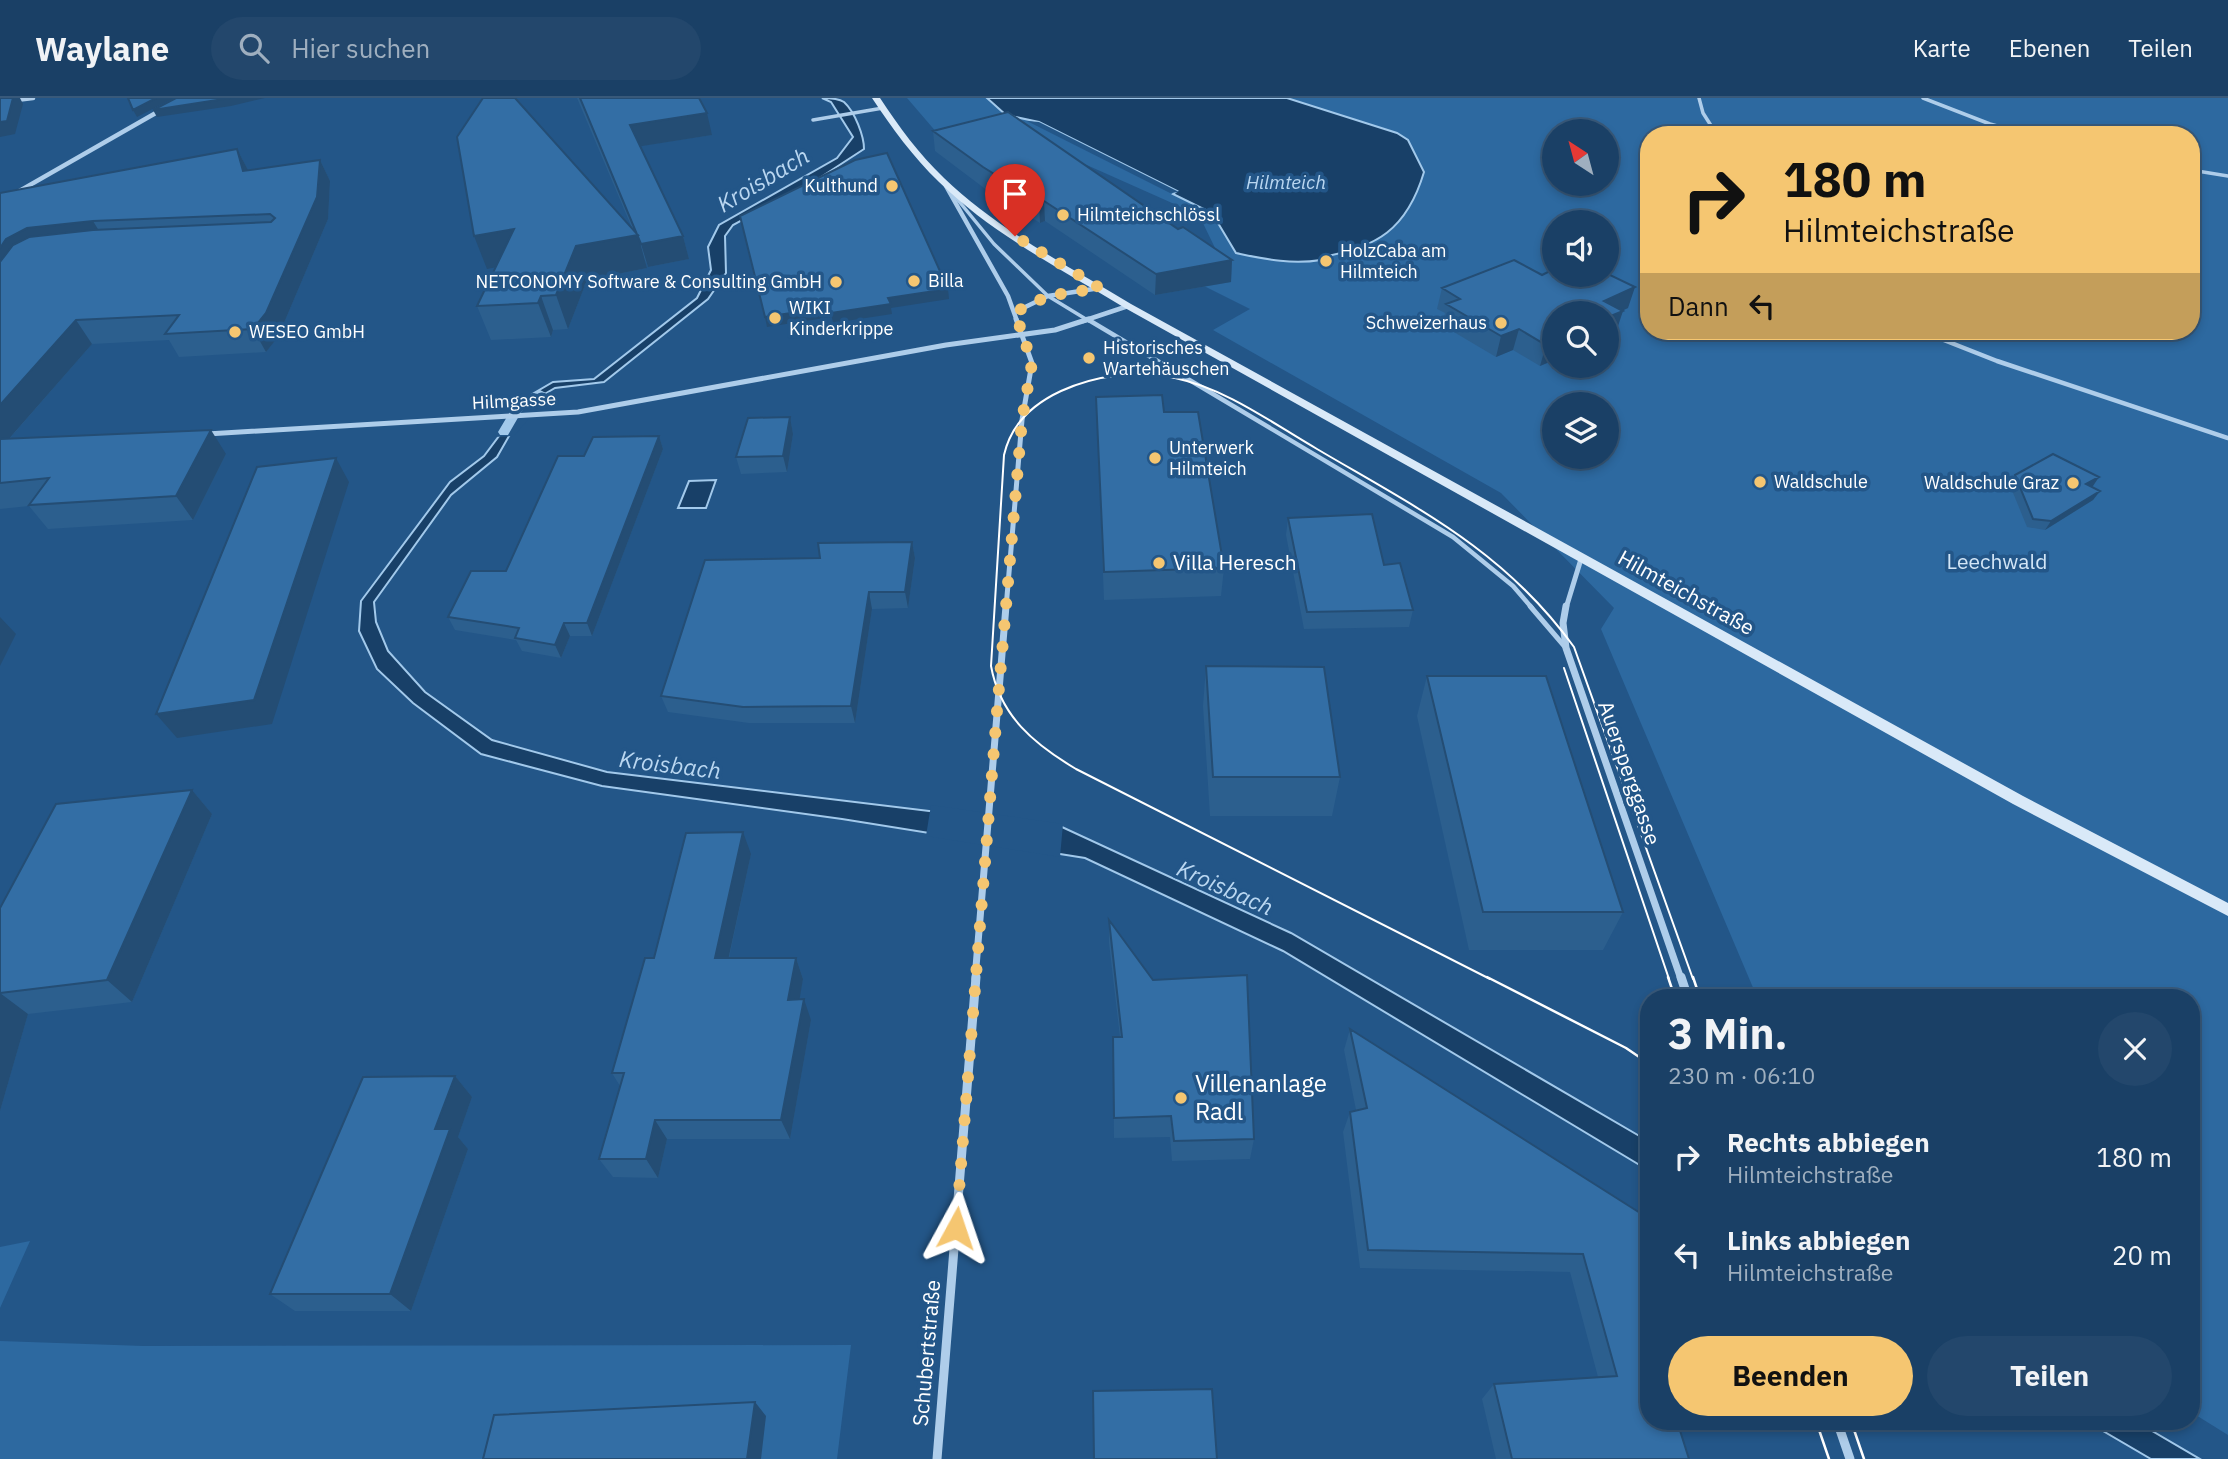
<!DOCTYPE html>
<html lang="de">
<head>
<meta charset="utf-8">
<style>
  :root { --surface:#1a4066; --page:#23476c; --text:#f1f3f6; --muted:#9fafbf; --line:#38597a; --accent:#f5c671 }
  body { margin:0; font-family:"IBM Plex Sans",sans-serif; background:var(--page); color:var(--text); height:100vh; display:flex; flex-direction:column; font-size:26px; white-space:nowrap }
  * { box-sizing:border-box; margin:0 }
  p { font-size:23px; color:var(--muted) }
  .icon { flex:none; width:38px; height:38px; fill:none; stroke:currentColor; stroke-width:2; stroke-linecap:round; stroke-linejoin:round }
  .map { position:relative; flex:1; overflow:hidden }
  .panel { position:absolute; left:1640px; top:891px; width:560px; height:441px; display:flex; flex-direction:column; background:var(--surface); border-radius:28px; box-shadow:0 4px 10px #0003,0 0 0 2px var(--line) }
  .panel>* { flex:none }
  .top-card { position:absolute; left:1640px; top:28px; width:560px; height:214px; border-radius:28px; box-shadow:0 4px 10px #0003,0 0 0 2px var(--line); background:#f5c671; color:#111; overflow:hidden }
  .needle { width:46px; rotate:324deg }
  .fabs { position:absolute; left:1542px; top:21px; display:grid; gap:14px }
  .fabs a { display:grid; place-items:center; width:77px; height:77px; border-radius:50%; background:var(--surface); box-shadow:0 4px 10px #0003,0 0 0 2px var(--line); font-size:35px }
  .pin { position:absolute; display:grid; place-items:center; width:60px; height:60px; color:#fff; margin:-72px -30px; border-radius:50% 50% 50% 0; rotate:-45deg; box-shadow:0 0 7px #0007 }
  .pin .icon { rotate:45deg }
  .me { position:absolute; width:77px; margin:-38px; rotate:5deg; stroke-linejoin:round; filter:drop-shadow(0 0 5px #0008) }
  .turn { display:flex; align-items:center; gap:24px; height:147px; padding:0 28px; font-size:32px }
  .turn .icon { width:91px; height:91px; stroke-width:2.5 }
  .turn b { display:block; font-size:49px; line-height:60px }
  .then { display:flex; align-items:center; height:66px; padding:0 28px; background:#0003; gap:14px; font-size:26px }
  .round { display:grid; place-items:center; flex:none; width:74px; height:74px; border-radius:37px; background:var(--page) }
  .head { display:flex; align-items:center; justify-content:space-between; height:119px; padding:0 28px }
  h1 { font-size:42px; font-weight:700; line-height:52px }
  .cta { display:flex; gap:14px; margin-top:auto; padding:14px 28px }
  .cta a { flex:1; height:80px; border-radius:42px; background:var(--accent); color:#111; font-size:28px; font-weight:700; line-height:80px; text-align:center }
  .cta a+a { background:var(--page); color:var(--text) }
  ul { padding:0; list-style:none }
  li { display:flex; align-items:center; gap:21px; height:98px; padding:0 28px }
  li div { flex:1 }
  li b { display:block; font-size:26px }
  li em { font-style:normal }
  header { display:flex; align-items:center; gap:42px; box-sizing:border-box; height:98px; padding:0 35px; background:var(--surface); border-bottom:2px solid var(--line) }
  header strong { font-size:33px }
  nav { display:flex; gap:38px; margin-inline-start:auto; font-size:24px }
  .search { width:490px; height:63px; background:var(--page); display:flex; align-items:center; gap:18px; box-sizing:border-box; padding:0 24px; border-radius:38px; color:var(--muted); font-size:26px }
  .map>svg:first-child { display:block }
</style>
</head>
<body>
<header>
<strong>Waylane</strong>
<div class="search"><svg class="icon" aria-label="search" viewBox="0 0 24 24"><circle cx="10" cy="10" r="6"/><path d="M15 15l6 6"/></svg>Hier suchen</div>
<nav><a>Karte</a><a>Ebenen</a><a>Teilen</a></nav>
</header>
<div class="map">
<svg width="2228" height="1361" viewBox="0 0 2228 1361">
  <rect width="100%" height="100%" fill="#235688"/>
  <path fill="#2d69a0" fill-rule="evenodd" d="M 907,0 L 2228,0 L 2228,1337 L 2191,1314 L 2191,900 L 1757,899 L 1601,531 L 1614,510 L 1501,395 L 1213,232 L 1250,211 L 1198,185 L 1216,152 L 1199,117 L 1071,60 L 944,43 ZM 1554,33 L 1606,33 L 1606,86 L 1554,86 ZM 1648,37 L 2191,37 L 2191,233 L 1648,233 ZM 1554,124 L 1606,124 L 1606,177 L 1554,177 ZM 1554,215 L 1606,215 L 1606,268 L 1554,268 ZM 1554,306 L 1606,306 L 1606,359 L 1554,359 Z
    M 30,1143 L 0,1210 L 0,1149 Z
    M 0,1243 L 143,1248 L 851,1247 L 837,1361 L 0,1361 Z"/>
  <path fill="#184068" stroke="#a2c9eb" stroke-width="2" d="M 822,0 C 829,0 838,0 844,4 C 855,14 864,38 864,51 L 818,81 L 733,127 L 725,138 L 726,175 L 708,201 L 604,284 L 555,290 L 543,297 L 509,338 L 497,359 L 451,397 L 374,504 L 376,524 L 388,553 L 425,594 L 492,642 L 607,674 L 1062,729 L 1291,835 L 1648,1043 L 1648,1072 L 1283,853 L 1085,760 L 842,721 L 602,688 L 481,656 L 413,605 L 377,571 L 359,533 L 361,503 L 450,384 L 484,358 L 529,298 L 553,284 L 594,281 L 697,200 L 711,172 L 708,149 L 719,127 L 837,60 L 853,39 L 831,4 Z
    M 987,0 L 1287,0 L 1397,35 L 1408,42 L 1424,74 C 1407,131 1377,150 1321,159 L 1321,162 C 1291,167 1265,161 1236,155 L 1212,115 L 1173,96 L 1177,93 L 1039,24 L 1006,17 Z
    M 716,382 L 706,410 L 678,410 L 689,383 Z
    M 2086,1323 L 2135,1323 L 2200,1361 L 2151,1361 Z"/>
  <path fill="#235688" d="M 1027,23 L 1039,24 L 1179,94 L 1170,95 Z
    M 549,297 L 514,338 L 492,339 L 524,298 Z
    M 931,707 L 1063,726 L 1060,759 L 926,738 Z"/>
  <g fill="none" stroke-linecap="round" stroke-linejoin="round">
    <path fill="#a2c9eb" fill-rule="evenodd" d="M 540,292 L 546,295 L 544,297 L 523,311 L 508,337 L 500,337 L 498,334 L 514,307 Z"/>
    <path stroke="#aecdea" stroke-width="3.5" d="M 1699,0 L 1703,15 L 1717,37
      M 1923,0 L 1990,26 L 2030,37
      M 813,22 L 883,10
      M 2191,72 L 2228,78
      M 953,96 L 994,146 L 1048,198 L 1089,223"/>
    <path stroke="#aecdea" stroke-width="4.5" d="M 1087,221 L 1453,439 L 1513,488 L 1532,510
      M 1921,233 L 1997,263 L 2228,340"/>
    <path stroke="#aecdea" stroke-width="5" d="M 1530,508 L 1566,550"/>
    <path stroke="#aecdea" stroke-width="4.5" d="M 0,4 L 33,0
      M 946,88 L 1008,198 L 1017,223
      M 0,104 L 161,12
      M 1015,214 L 1048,198 L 1100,190
      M 1083,223 L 1128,208"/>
    <path stroke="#aecdea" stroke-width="5" d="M 207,336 L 578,314 L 946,247 L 1055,232 L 1089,221
      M 1006,510 L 1022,322 L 1032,265 L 1016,221
      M 1566,510 L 1581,461"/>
    <path stroke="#aecdea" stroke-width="7" d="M 1566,508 L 1563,525 L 1566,550 L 1681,881
      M 975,881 L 1006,508"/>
    <path stroke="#aecdea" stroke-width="9" d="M 1681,879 L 1688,900
      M 1837,1323 L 1850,1361
      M 937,1361 L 976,879"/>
    <path fill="#d9e9f8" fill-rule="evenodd" d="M 872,0 L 880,0 C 899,29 919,56 944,80 C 998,132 1067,167 1131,206 L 2023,698 L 2228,805 L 2228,818 L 2013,706 L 1125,210 C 1061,171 992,136 939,84 C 913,59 892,30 872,0 Z"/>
    <path stroke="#fff" stroke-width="2" d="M 1564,570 L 1669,881
      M 1490,881 L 1076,671 C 1034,646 1000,618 991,568 L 1004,357 C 1011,326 1033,306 1061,293 C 1096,277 1138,272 1175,280 C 1227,291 1272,325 1317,351 C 1417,410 1504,452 1574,549 L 1693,881"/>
    <path stroke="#fff" stroke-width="2.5" d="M 1487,879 L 1626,950 L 1648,965
      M 1668,879 L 1675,900
      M 1693,879 L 1700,900
      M 1816,1323 L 1829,1361
      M 1851,1323 L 1864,1361"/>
  </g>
  <path fill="#2c5f8e" d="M 577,0 L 699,0 L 712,37 L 640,48 L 683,138 L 689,161 L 648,169 L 645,161 L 647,170 L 587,182 L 568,231 L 553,232 L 551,239 L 491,242 L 477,208 L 496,169 L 487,171 L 632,130 Z
    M 933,33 L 1178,131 L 1232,162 L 1231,184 L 1155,197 L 1045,123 L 1040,125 L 984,90 L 935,53 Z
    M 237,51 L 248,72 L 320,62 L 330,83 L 328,121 L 278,239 L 266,254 L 179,259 L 169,242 L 92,246 L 10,340 L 226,356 L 193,422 L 48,431 L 29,408 L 0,411 L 0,95 Z
    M 1542,177 L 1628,210 L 1622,213 L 1616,234 L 1606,239 L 1606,215 L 1554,215 L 1554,262 L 1540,268 L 1513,252 L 1496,259 L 1442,227 L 1445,215 L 1437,211 L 1442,190 Z
    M 1096,299 L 1164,314 L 1224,470 L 1221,498 L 1104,502 Z
    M 790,319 L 793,336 L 787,374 L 741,376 L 736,359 Z
    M 659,338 L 663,351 L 592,538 L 570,538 L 561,560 L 522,553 L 516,542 L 455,532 L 448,519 L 506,473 L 584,358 Z
    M 2015,377 L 2093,388 L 2091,389 L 2100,393 L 2093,402 L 2045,432 L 2027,429 L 2009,385 Z
    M 1288,420 L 1384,467 L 1413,512 L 1409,529 L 1304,531 L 1286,437 Z
    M 912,444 L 915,460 L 908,510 L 872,511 L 855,625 L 749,625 L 668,614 L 661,598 L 820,460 Z
    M 1206,568 L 1340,679 L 1332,718 L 1210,718 L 1203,608 Z
    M 1427,578 L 1623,814 L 1603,852 L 1469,852 L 1417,618 Z
    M 192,692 L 212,716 L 132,904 L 28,916 L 0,1013 L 0,810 Z
    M 751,756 L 729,860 L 796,860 L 803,881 L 799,901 L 811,922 L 790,1041 L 667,1041 L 658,1080 L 613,1079 L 599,1061 L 620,988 L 612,975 L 654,860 Z
    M 1109,822 L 1254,1041 L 1250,1061 L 1172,1063 L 1170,1039 L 1114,1040 L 1113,939 L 1120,939 L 1109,845 Z
    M 1350,931 L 1648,1120 L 1648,1323 L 1689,1361 L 1496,1361 L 1482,1301 L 1494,1286 L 1598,1279 L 1570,1174 L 1360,1170 L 1343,1034 L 1350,1014 L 1356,1012 L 1344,952 Z
    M 455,978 L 472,999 L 458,1039 L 468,1051 L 411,1213 L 295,1213 L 270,1196 Z"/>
  <path fill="#244d74" d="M 13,0 L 20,0 L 23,6 L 15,36 L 0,39 L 0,24 Z
    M 156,0 L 174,0 L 137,19 L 133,12 Z
    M 230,0 L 265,0 L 231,8 L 157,19 L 153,12 Z
    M 707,15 L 712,37 L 636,49 L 630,27 Z
    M 237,51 L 248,72 L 243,73 Z
    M 320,62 L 330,83 L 328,121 L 278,239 L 266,254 L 253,231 Z
    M 1044,103 L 1045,123 L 1040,125 L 1039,104 Z
    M 93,123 L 107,146 L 0,196 L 0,150 L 6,141 L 27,130 Z
    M 514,131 L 526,164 L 487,171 L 474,138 Z
    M 638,137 L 647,170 L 587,182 L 568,231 L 556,197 L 576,148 Z
    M 683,138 L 689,161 L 648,169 L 641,146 Z
    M 1232,162 L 1231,184 L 1155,197 L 1156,176 Z
    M 1635,189 L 1628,210 L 1606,220 L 1604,203 Z
    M 948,191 L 949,201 L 891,210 L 892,216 L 833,225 L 831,215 L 888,200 Z
    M 541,198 L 553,232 L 551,239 L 538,205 Z
    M 829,209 L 831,219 L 767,229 L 765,219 Z
    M 1623,213 L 1616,234 L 1606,239 L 1606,220 Z
    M 76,222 L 92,246 L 7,343 L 0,345 L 0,307 Z
    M 1519,231 L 1513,252 L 1496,259 L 1501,238 Z
    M 1554,243 L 1554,262 L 1540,268 L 1546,247 Z
    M 790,319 L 793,336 L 787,374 L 783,358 Z
    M 211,332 L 226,356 L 193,422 L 176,398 Z
    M 659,338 L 663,351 L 592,538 L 587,525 Z
    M 336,360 L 349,384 L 272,626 L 177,640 L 156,616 Z
    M 2099,379 L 2093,388 L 2080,395 L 2086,386 Z
    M 2100,393 L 2093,402 L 2045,432 L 2051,423 Z
    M 912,444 L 915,460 L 908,510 L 905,494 Z
    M 869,494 L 872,511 L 855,625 L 851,608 Z
    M 0,519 L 16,536 L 0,568 Z
    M 564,525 L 570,538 L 561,560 L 555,547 Z
    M 192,692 L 212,716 L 132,904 L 107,882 Z
    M 743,734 L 751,756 L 724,881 L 715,860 Z
    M 796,860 L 803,881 L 796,922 L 788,902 Z
    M 0,895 L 28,916 L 0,1013 Z
    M 804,901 L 811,922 L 790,1041 L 781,1022 Z
    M 455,978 L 472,999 L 458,1039 L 468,1051 L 411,1213 L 390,1196 L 435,1031 Z
    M 655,1022 L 667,1041 L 658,1080 L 646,1061 Z
    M 755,1304 L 766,1318 L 761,1361 L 747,1361 Z"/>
  <path fill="#336ea5" stroke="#244d74" stroke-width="2" d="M 0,0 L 13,0 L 7,23 L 0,24 Z
    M 128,0 L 156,0 L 133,12 Z
    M 176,0 L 230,0 L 153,12 Z
    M 483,0 L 515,0 L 638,137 L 576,148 L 556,197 L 541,198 L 538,205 L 477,208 L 514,131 L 474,138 L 457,39 Z
    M 580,0 L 699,0 L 707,15 L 630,27 L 683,138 L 641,146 Z
    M 1008,14 L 1178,131 L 1183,129 L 1232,162 L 1156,176 L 1044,103 L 1039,104 L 983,69 L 933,33 Z
    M 237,51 L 243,73 L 320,62 L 317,99 L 266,215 L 253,231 L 165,236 L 179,217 L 76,222 L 0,307 L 0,164 L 13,147 L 29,139 L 93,132 L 271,124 L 275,120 L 270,116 L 93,123 L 27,130 L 6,141 L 0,150 L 0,95 Z
    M 887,55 L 948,191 L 888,200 L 891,206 L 831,215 L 829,209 L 765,219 L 740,118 L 855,62 Z
    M 1514,162 L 1542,177 L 1554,171 L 1554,177 L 1606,177 L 1606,175 L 1635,189 L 1604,203 L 1623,213 L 1606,220 L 1606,215 L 1554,215 L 1554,243 L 1546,247 L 1519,231 L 1501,238 L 1446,206 L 1460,201 L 1442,190 Z
    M 1162,297 L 1164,314 L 1198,314 L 1224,470 L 1104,474 L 1096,299 Z
    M 790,319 L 783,358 L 736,359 L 748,320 Z
    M 211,332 L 176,398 L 29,407 L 49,380 L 0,385 L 0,341 Z
    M 659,338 L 587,525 L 564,525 L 555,547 L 515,540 L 519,530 L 448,519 L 471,473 L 506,473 L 558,358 L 584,358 L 593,339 Z
    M 2053,356 L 2099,379 L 2086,386 L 2100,393 L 2051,423 L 2033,421 L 2015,377 Z
    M 336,360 L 254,602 L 156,616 L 257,369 Z
    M 1372,416 L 1384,467 L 1400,465 L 1413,512 L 1307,514 L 1288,420 Z
    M 912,444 L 905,494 L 869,494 L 851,608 L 743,609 L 661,598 L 705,462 L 820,460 L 818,445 Z
    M 1206,568 L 1324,569 L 1340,679 L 1213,679 Z
    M 1427,578 L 1546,578 L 1623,814 L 1483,814 Z
    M 192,692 L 107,882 L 0,895 L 0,810 L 56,706 Z
    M 743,734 L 715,860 L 796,860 L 788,902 L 804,901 L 781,1022 L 655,1022 L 646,1061 L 599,1061 L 624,975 L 612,975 L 645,860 L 654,860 L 686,735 Z
    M 1109,822 L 1153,882 L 1247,877 L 1254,1041 L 1174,1043 L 1171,1018 L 1114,1020 L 1113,939 L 1122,939 Z
    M 1350,931 L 1648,1120 L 1648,1228 L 1646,1228 L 1648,1236 L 1648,1323 L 1677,1323 L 1689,1361 L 1512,1361 L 1494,1286 L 1617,1278 L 1583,1156 L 1368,1152 L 1350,1014 L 1367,1010 Z
    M 455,978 L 435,1031 L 450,1031 L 390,1196 L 270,1196 L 363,979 Z
    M 1212,1291 L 1217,1361 L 1094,1361 L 1093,1293 Z
    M 755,1304 L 747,1361 L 483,1361 L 494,1317 Z"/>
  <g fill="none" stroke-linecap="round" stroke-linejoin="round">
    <path stroke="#f5c671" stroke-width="12" stroke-dasharray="0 21.6" d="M 956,1130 L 997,613 L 1022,322 L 1032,265 L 1015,214 L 1048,198 L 1100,190 L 1015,138"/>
  </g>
  <g fill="#f5c671" stroke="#235688" stroke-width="2.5">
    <circle cx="892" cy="88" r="7"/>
    <circle cx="1063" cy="117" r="7"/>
    <circle cx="1326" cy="163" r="7"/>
    <circle cx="914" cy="183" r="7"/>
    <circle cx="836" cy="184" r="7"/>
    <circle cx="775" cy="220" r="7"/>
    <circle cx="1501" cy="225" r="7"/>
    <circle cx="235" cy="234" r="7"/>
    <circle cx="1089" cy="260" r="7"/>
    <circle cx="1155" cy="360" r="7"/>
    <circle cx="1760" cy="384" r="7"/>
    <circle cx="2073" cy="385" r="7"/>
    <circle cx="1159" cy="465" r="7"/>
    <circle cx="1181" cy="1000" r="7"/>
  </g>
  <g text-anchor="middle" stroke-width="7" stroke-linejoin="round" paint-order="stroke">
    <g font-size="18" fill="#fff" stroke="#235688" text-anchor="start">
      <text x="878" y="94" text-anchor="end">Kulthund</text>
      <text x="1077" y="123">Hilmteichschlössl</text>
      <text x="1340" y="159">HolzCaba am<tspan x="1340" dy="21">Hilmteich</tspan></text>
      <text x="928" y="189">Billa</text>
      <text x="822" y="190" text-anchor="end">NETCONOMY Software &amp; Consulting GmbH</text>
      <text x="789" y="216">WIKI<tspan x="789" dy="21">Kinderkrippe</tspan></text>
      <text x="1487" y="231" text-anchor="end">Schweizerhaus</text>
      <text x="249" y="240">WESEO GmbH</text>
      <text x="1103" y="256">Historisches<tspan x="1103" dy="21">Wartehäuschen</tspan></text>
      <text x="1169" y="356">Unterwerk<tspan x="1169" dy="21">Hilmteich</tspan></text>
      <text x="1774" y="390">Waldschule</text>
      <text x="2059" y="391" text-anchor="end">Waldschule Graz</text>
    </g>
    <g font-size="18" fill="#fff" stroke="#235688">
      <text transform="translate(514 303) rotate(-3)" y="6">Hilmgasse</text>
    </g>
    <g font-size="19" font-style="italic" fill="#bad7f1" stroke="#235688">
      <text x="1286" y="91">Hilmteich</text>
    </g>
    <g font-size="21" fill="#d3e6f7" stroke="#235688">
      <text x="1997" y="471">Leechwald</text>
    </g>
    <g font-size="21" fill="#fff" stroke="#235688" text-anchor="start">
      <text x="1173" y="472">Villa Heresch</text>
    </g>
    <g font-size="21" fill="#fff" stroke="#235688">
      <text transform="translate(1686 495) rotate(29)" y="7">Hilmteichstraße</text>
      <text transform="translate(1629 675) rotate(71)" y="7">Auersperggasse</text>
      <text transform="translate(927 1255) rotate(-85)" y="7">Schubertstraße</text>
    </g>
    <g font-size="23" font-style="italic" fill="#bad7f1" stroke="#235688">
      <text transform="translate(763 82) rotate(-31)" y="8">Kroisbach</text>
      <text transform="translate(670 667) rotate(7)" y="8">Kroisbach</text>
      <text transform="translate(1225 790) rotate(24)" y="8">Kroisbach</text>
    </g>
    <g font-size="24" fill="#fff" stroke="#235688" text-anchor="start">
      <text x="1195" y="994">Villenanlage<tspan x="1195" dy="28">Radl</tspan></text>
    </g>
  </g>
</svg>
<div class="fabs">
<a><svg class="needle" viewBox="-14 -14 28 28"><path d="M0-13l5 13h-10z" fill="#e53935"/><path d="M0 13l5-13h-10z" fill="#9fafbf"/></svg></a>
<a><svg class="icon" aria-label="sound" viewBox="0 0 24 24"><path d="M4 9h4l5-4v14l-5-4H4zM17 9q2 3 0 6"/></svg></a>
<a><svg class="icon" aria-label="search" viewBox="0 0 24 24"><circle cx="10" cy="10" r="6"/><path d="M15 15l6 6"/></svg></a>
<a><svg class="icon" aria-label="layers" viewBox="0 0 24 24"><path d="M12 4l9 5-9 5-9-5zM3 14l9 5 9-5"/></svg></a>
</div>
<div class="pin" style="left:1015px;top:138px;background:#d93025"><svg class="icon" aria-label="arrive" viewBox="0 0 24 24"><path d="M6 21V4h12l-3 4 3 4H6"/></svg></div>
<svg class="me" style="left:956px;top:1130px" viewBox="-20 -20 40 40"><path d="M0-17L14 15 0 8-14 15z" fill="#f5c671" stroke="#fff" stroke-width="4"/></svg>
<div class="top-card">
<div class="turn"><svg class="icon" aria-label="right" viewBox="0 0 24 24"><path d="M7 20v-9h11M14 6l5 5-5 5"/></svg><div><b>180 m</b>Hilmteichstraße</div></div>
<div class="then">Dann<svg class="icon" aria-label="left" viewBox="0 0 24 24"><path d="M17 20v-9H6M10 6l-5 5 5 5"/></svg></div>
</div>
<section class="panel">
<div class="head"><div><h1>3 Min.</h1><p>230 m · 06:10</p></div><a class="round"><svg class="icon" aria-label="close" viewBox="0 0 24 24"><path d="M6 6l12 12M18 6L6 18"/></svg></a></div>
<ul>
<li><svg class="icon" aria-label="right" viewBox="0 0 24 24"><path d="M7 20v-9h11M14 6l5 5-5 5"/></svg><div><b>Rechts abbiegen</b><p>Hilmteichstraße</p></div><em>180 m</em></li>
<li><svg class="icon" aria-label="left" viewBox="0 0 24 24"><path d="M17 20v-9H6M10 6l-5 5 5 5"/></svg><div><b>Links abbiegen</b><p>Hilmteichstraße</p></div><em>20 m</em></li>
</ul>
<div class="cta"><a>Beenden</a><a>Teilen</a></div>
</section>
</div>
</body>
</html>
